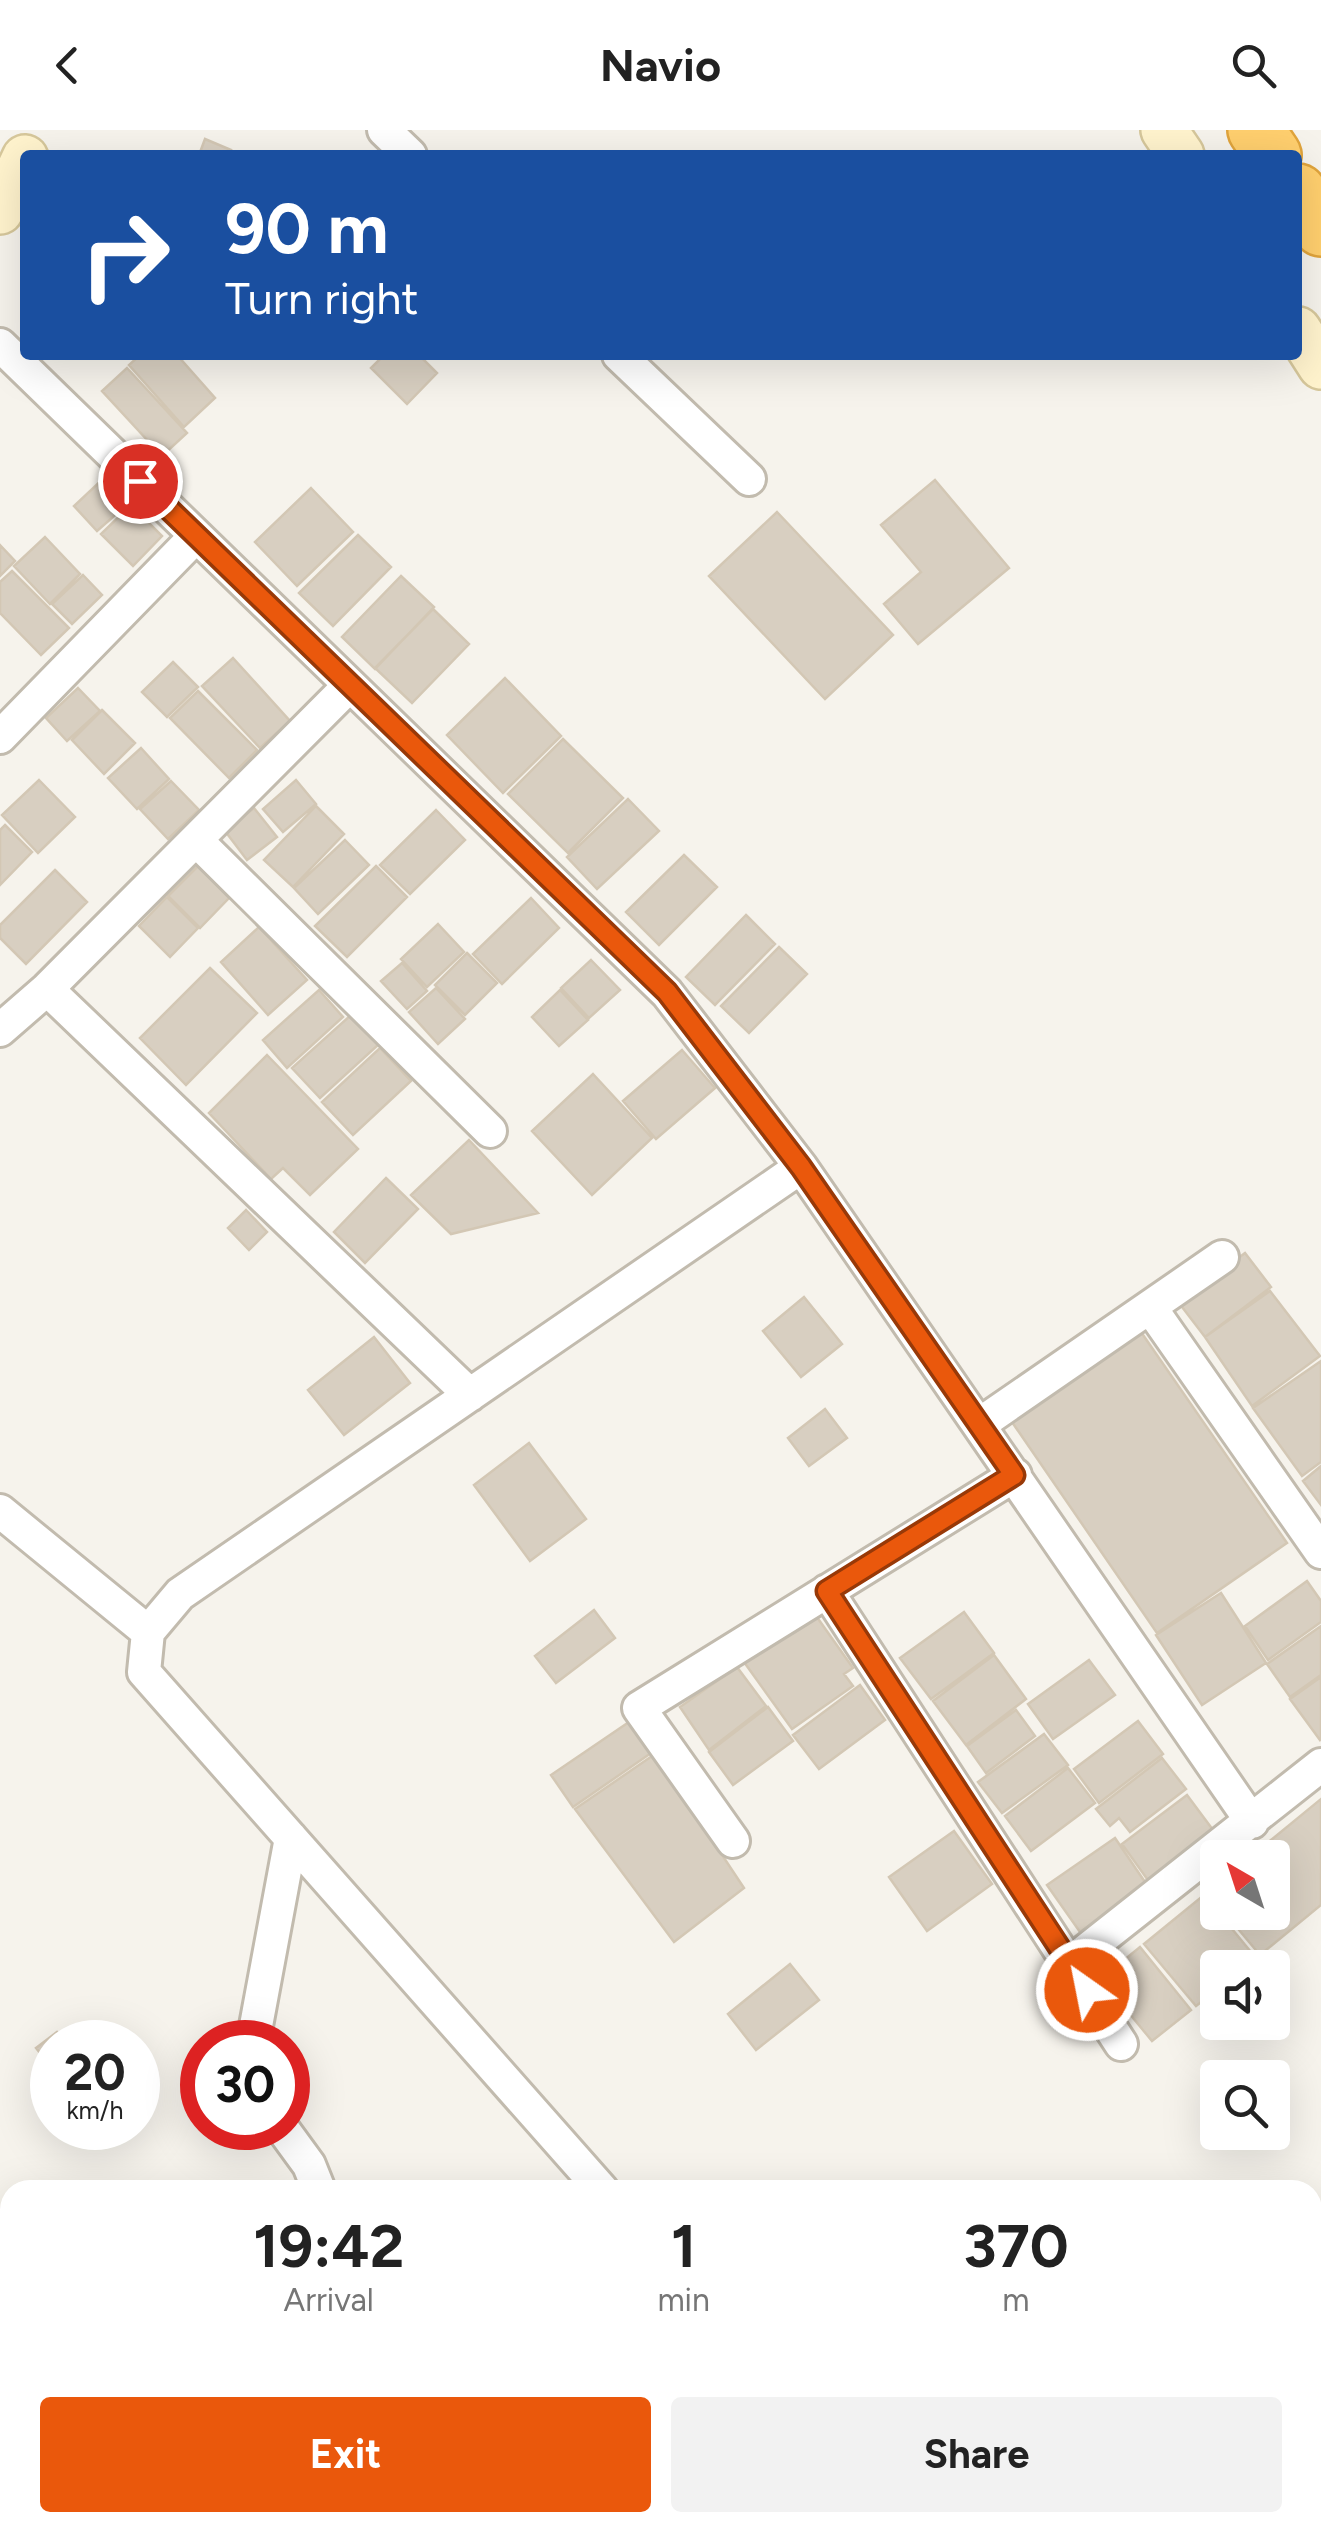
<!DOCTYPE html>
<html lang="en">
<head>
<meta charset="utf-8">
<style>
  :root { --surface:#fff; --page:#f2f2f2; --text:#222; --muted:#767676; --accent:#ea580c }
  body { margin:0; font-family:Figtree,sans-serif; background:var(--page); color:var(--text); height:100vh; display:flex; flex-direction:column; font-size:38px; white-space:nowrap }
  * { box-sizing:border-box; margin:0 }
  p { font-size:32px; color:var(--muted) }
  .icon { flex:none; width:55px; height:55px; fill:none; stroke:currentColor; stroke-width:2; stroke-linecap:round; stroke-linejoin:round }
  .map { position:relative; flex:1; overflow:hidden }
  .drawer { position:absolute; left:0px; top:2050px; width:1322px; height:352px; display:flex; flex-direction:column; background:var(--surface); border-radius:30px 30px 0 0; box-shadow:0 10px 40px #0002 }
  .drawer>* { flex:none }
  .guide { position:absolute; left:20px; top:20px; width:1282px; height:210px; border-radius:10px; box-shadow:0 10px 40px #0002; background:#1a4fa0; color:#fff; overflow:hidden }
  .needle { width:65px; rotate:321deg }
  .controls { position:absolute; left:1200px; top:1710px; display:grid; gap:20px }
  .controls a { display:grid; place-items:center; width:90px; height:90px; border-radius:10px; background:var(--surface); box-shadow:0 10px 40px #0002; font-size:50px }
  .speed { position:absolute; left:30px; top:1890px; display:flex; gap:20px; font-size:50px; font-weight:700; text-align:center }
  .speed>* { display:grid; place-content:center; width:130px; height:130px; border-radius:50%; background:var(--surface); box-shadow:0 10px 40px #0002; line-height:1 }
  .speed small { font-size:25px; font-weight:400 }
  .speed .limit { border:15px solid #d22; background:#fff; color:#111 }
  .pin { position:absolute; display:grid; place-items:center; width:85px; height:85px; color:#fff; margin:-42px; border:5px solid #fff; border-radius:50%; box-shadow:0 2px 10px #0007 }
  .me { position:absolute; width:110px; margin:-55px; rotate:327deg; stroke-linejoin:round; filter:drop-shadow(0 0 8px #0008) }
  .turn { display:flex; align-items:center; gap:35px; height:210px; padding:0 40px; font-size:45px }
  .turn .icon { width:130px; height:130px; stroke-width:2.5 }
  .turn b { display:block; font-size:70px; line-height:85px }
  .eta { display:flex; justify-content:space-evenly; align-items:center; height:170px; text-align:center }
  .eta b { font-size:60px; font-weight:700; line-height:70px }
  .button { display:flex; gap:20px; margin-top:auto; padding:20px 40px }
  .button a { flex:1; height:115px; border-radius:10px; background:var(--accent); color:#fff; font-size:40px; font-weight:700; line-height:115px; text-align:center }
  .button a+a { background:var(--page); color:var(--text) }
  header { display:flex; justify-content:space-between; align-items:center; height:130px; padding:0 40px; background:var(--surface); font-size:45px; font-weight:700 }
  .map>svg:first-child { display:block }
</style>
</head>
<body>
<header><svg class="icon" aria-label="back" viewBox="0 0 24 24"><path d="M15 5l-7 7 7 7"/></svg>Navio<svg class="icon" aria-label="search" viewBox="0 0 24 24"><circle cx="10" cy="10" r="6"/><path d="M15 15l6 6"/></svg></header>
<div class="map">
<svg width="1321" height="2402" viewBox="0 0 1321 2402">
  <rect width="100%" height="100%" fill="#f6f3ec"/>
  <path fill="#d8cfc1" stroke="#d3c7b4" stroke-width="2.5" d="M 205,9 L 231,20 L 229,25 L 199,25 Z
    M 140,225 L 177,225 L 215,268 L 184,297 L 129,235 Z
    M 384,225 L 419,225 L 437,243 L 407,274 L 371,238 Z
    M 127,238 L 187,303 L 162,326 L 102,261 Z
    M 106,346 L 130,372 L 97,401 L 74,376 Z
    M 935,350 L 1009,438 L 918,514 L 884,474 L 921,442 L 881,395 Z
    M 311,358 L 353,402 L 297,456 L 255,412 Z
    M 131,375 L 162,406 L 133,436 L 101,404 Z
    M 777,382 L 893,505 L 825,569 L 709,446 Z
    M 358,405 L 391,437 L 333,496 L 299,463 Z
    M 45,407 L 80,444 L 50,474 L 14,436 Z
    M 0,415 L 15,431 L 0,446 Z
    M 12,441 L 69,498 L 41,525 L 0,483 L 0,452 Z
    M 83,445 L 102,465 L 72,494 L 52,474 Z
    M 401,446 L 434,477 L 375,539 L 342,507 Z
    M 433,479 L 469,514 L 412,573 L 375,538 Z
    M 233,528 L 290,591 L 260,618 L 202,556 Z
    M 173,532 L 198,557 L 167,587 L 142,562 Z
    M 505,548 L 561,606 L 503,663 L 447,605 Z
    M 78,558 L 100,581 L 67,611 L 46,588 Z
    M 198,561 L 257,620 L 229,648 L 170,588 Z
    M 102,580 L 135,613 L 104,644 L 72,610 Z
    M 563,609 L 623,668 L 568,723 L 508,664 Z
    M 141,618 L 169,649 L 137,679 L 108,648 Z
    M 39,650 L 75,687 L 38,723 L 2,685 Z
    M 296,650 L 316,674 L 283,702 L 263,679 Z
    M 171,651 L 199,680 L 168,709 L 140,679 Z
    M 628,669 L 659,701 L 597,759 L 567,727 Z
    M 316,676 L 344,704 L 293,757 L 264,730 Z
    M 254,678 L 277,707 L 247,730 L 225,701 Z
    M 436,680 L 465,710 L 410,764 L 380,735 Z
    M 5,695 L 32,722 L 0,755 L 0,700 Z
    M 345,710 L 369,735 L 318,784 L 294,758 Z
    M 684,725 L 717,757 L 659,815 L 626,782 Z
    M 198,736 L 229,768 L 200,798 L 168,766 Z
    M 376,736 L 407,767 L 347,827 L 315,796 Z
    M 55,740 L 87,772 L 26,834 L 0,808 L 0,795 Z
    M 167,767 L 198,798 L 170,827 L 139,796 Z
    M 531,768 L 559,798 L 502,854 L 473,824 Z
    M 746,785 L 775,814 L 715,875 L 686,847 Z
    M 438,794 L 464,822 L 427,857 L 401,829 Z
    M 259,797 L 307,850 L 268,885 L 221,832 Z
    M 779,817 L 807,844 L 749,903 L 721,876 Z
    M 467,823 L 497,853 L 465,885 L 435,855 Z
    M 591,830 L 620,860 L 589,888 L 561,858 Z
    M 402,833 L 427,861 L 407,879 L 381,851 Z
    M 210,838 L 257,883 L 186,955 L 140,908 Z
    M 436,858 L 465,889 L 438,914 L 409,882 Z
    M 319,860 L 343,887 L 287,938 L 263,910 Z
    M 560,860 L 588,890 L 559,916 L 532,887 Z
    M 351,885 L 378,915 L 320,968 L 292,938 Z
    M 380,918 L 411,951 L 353,1005 L 322,972 Z
    M 682,920 L 715,958 L 656,1009 L 623,971 Z
    M 267,925 L 358,1019 L 310,1065 L 283,1038 L 271,1049 L 209,983 Z
    M 593,944 L 652,1008 L 592,1065 L 532,1001 Z
    M 469,1010 L 538,1083 L 451,1104 L 411,1065 Z
    M 386,1048 L 418,1079 L 365,1133 L 334,1102 Z
    M 246,1080 L 267,1102 L 249,1120 L 228,1098 Z
    M 1245,1123 L 1271,1157 L 1205,1207 L 1179,1173 Z
    M 1270,1161 L 1320,1226 L 1252,1276 L 1205,1207 Z
    M 804,1167 L 842,1214 L 801,1247 L 763,1201 Z
    M 1141,1202 L 1287,1413 L 1157,1503 L 1012,1292 Z
    M 374,1207 L 410,1253 L 344,1305 L 308,1260 Z
    M 1321,1231 L 1321,1332 L 1302,1346 L 1253,1278 Z
    M 825,1279 L 847,1308 L 809,1336 L 788,1308 Z
    M 529,1313 L 586,1389 L 530,1431 L 474,1355 Z
    M 1321,1336 L 1321,1375 L 1303,1351 Z
    M 1307,1451 L 1321,1471 L 1321,1492 L 1268,1530 L 1245,1496 Z
    M 1221,1463 L 1266,1533 L 1202,1575 L 1156,1505 Z
    M 594,1480 L 615,1508 L 556,1553 L 535,1526 Z
    M 964,1482 L 994,1523 L 931,1569 L 900,1528 Z
    M 814,1483 L 853,1538 L 844,1544 L 853,1556 L 792,1599 L 744,1532 Z
    M 1321,1496 L 1321,1545 L 1290,1567 L 1267,1534 Z
    M 994,1525 L 1026,1569 L 966,1615 L 933,1571 Z
    M 1089,1530 L 1115,1565 L 1053,1609 L 1028,1574 Z
    M 737,1537 L 766,1576 L 709,1620 L 680,1577 Z
    M 1321,1547 L 1321,1609 L 1320,1610 L 1290,1569 Z
    M 860,1555 L 885,1590 L 819,1639 L 793,1605 Z
    M 768,1577 L 793,1611 L 733,1655 L 709,1622 Z
    M 1016,1580 L 1035,1606 L 986,1643 L 967,1616 Z
    M 632,1590 L 654,1621 L 573,1677 L 551,1645 Z
    M 1138,1591 L 1163,1624 L 1099,1673 L 1074,1639 Z
    M 1044,1604 L 1068,1635 L 1002,1683 L 978,1652 Z
    M 655,1624 L 744,1758 L 674,1812 L 575,1679 Z
    M 1162,1628 L 1186,1659 L 1130,1702 L 1119,1688 L 1110,1696 L 1096,1679 Z
    M 1068,1638 L 1095,1673 L 1031,1721 L 1005,1686 Z
    M 1187,1665 L 1216,1704 L 1150,1753 L 1122,1714 Z
    M 1321,1669 L 1321,1775 L 1260,1825 L 1224,1782 L 1272,1782 L 1272,1728 L 1249,1728 Z
    M 954,1701 L 992,1754 L 927,1801 L 889,1747 Z
    M 1115,1708 L 1147,1755 L 1080,1802 L 1047,1755 Z
    M 1204,1765 L 1255,1827 L 1243,1838 L 1218,1838 L 1218,1859 L 1196,1876 L 1144,1814 Z
    M 1140,1817 L 1191,1880 L 1152,1911 L 1101,1849 Z
    M 790,1834 L 819,1870 L 756,1920 L 728,1884 Z
    M 57,1902 L 66,1912 L 52,1912 L 52,1938 L 36,1918 Z
    M 381,2392 L 448,2392 L 437,2402 L 369,2402 Z
    M 479,2392 L 597,2392 L 604,2402 L 486,2402 Z
    M 842,2392 L 874,2392 L 882,2402 L 831,2402 Z"/>
  <g fill="none" stroke-linecap="round" stroke-linejoin="round">
    <defs>
      <path id="street" d="M 384,0 L 410,25
        M 0,215 L 667,863 L 801,1037 L 1252,1692
        M 619,225 L 749,349
        M 0,607 L 196,406
        M 196,710 L 490,1001
        M 47,859 L 470,1265
        M 0,900 L 47,859 L 350,555
        M 1150,1177 L 1321,1422
        M 980,1294 L 1222,1127
        M 0,1381 L 148,1502
        M 827,1461 L 1121,1914
        M 733,1711 L 639,1578 L 1015,1345
        M 1069,1834 L 1321,1635
        M 253,1912 L 291,1708
        M 282,1998 L 309,2035 L 319,2060
        M 602,2060 L 144,1542 L 148,1502 L 180,1464 L 801,1037
        M 1312,2231 L 1321,2225
        M 285,2392 L 293,2402
        M 629,2392 L 637,2402
        M 907,2392 L 915,2402
        M 170,2402 L 180,2392
        M 1049,2402 L 1068,2392"/>
      <path id="secondary" d="M 1164,0 L 1181,25
        M 0,81 L 25,28
        M 1298,200 L 1321,236"/>
      <path id="highway" d="M 1256,0 L 1273,25
        M 1298,62 L 1321,98"/>
    </defs>
    <use href="#street" stroke="#c2bbae" stroke-width="38"/>
    <use href="#secondary" stroke="#d6c79b" stroke-width="50"/>
    <use href="#highway" stroke="#e0a43c" stroke-width="60"/>
    <use href="#street" stroke="#fff" stroke-width="32"/>
    <use href="#secondary" stroke="#fff3cd" stroke-width="45"/>
    <use href="#highway" stroke="#ffcf6e" stroke-width="55"/>
  </g>
  <g fill="none" stroke-linecap="round" stroke-linejoin="round">
    <defs>
      <path id="route" d="M 140,351 L 667,862 L 801,1037 L 1014,1345 L 827,1461 L 1087,1860"/>
    </defs>
    <use href="#route" stroke="#983908" stroke-width="25"/>
    <use href="#route" stroke="#ea580c" stroke-width="18"/>
  </g>
</svg>
<div class="controls">
<a><svg class="needle" viewBox="-14 -14 28 28"><path d="M0-13l5 13h-10z" fill="#e53935"/><path d="M0 13l5-13h-10z" fill="#767676"/></svg></a>
<a><svg class="icon" aria-label="sound" viewBox="0 0 24 24"><path d="M4 9h4l5-4v14l-5-4H4zM17 9q2 3 0 6"/></svg></a>
<a><svg class="icon" aria-label="search" viewBox="0 0 24 24"><circle cx="10" cy="10" r="6"/><path d="M15 15l6 6"/></svg></a>
</div>
<div class="speed"><div>20<small>km/h</small></div><div class="limit">30</div></div>
<div class="pin" style="left:140px;top:351px;background:#d93025"><svg class="icon" aria-label="arrive" viewBox="0 0 24 24"><path d="M6 21V4h12l-3 4 3 4H6"/></svg></div>
<svg class="me" style="left:1087px;top:1860px" viewBox="-20 -20 40 40"><circle r="17" fill="#ea580c" stroke="#fff" stroke-width="3"/><path d="M0-11L8 9 0 5-8 9z" fill="#fff"/></svg>
<div class="guide">
<div class="turn"><svg class="icon" aria-label="right" viewBox="0 0 24 24"><path d="M7 20v-9h11M14 6l5 5-5 5"/></svg><div><b>90 m</b>Turn right</div></div>
</div>
<section class="drawer">
<div class="eta">
<div><b>19:42</b><p>Arrival</p></div>
<div><b>1</b><p>min</p></div>
<div><b>370</b><p>m</p></div>
</div>
<div class="button"><a>Exit</a><a>Share</a></div>
</section>
</div>
</body>
</html>
